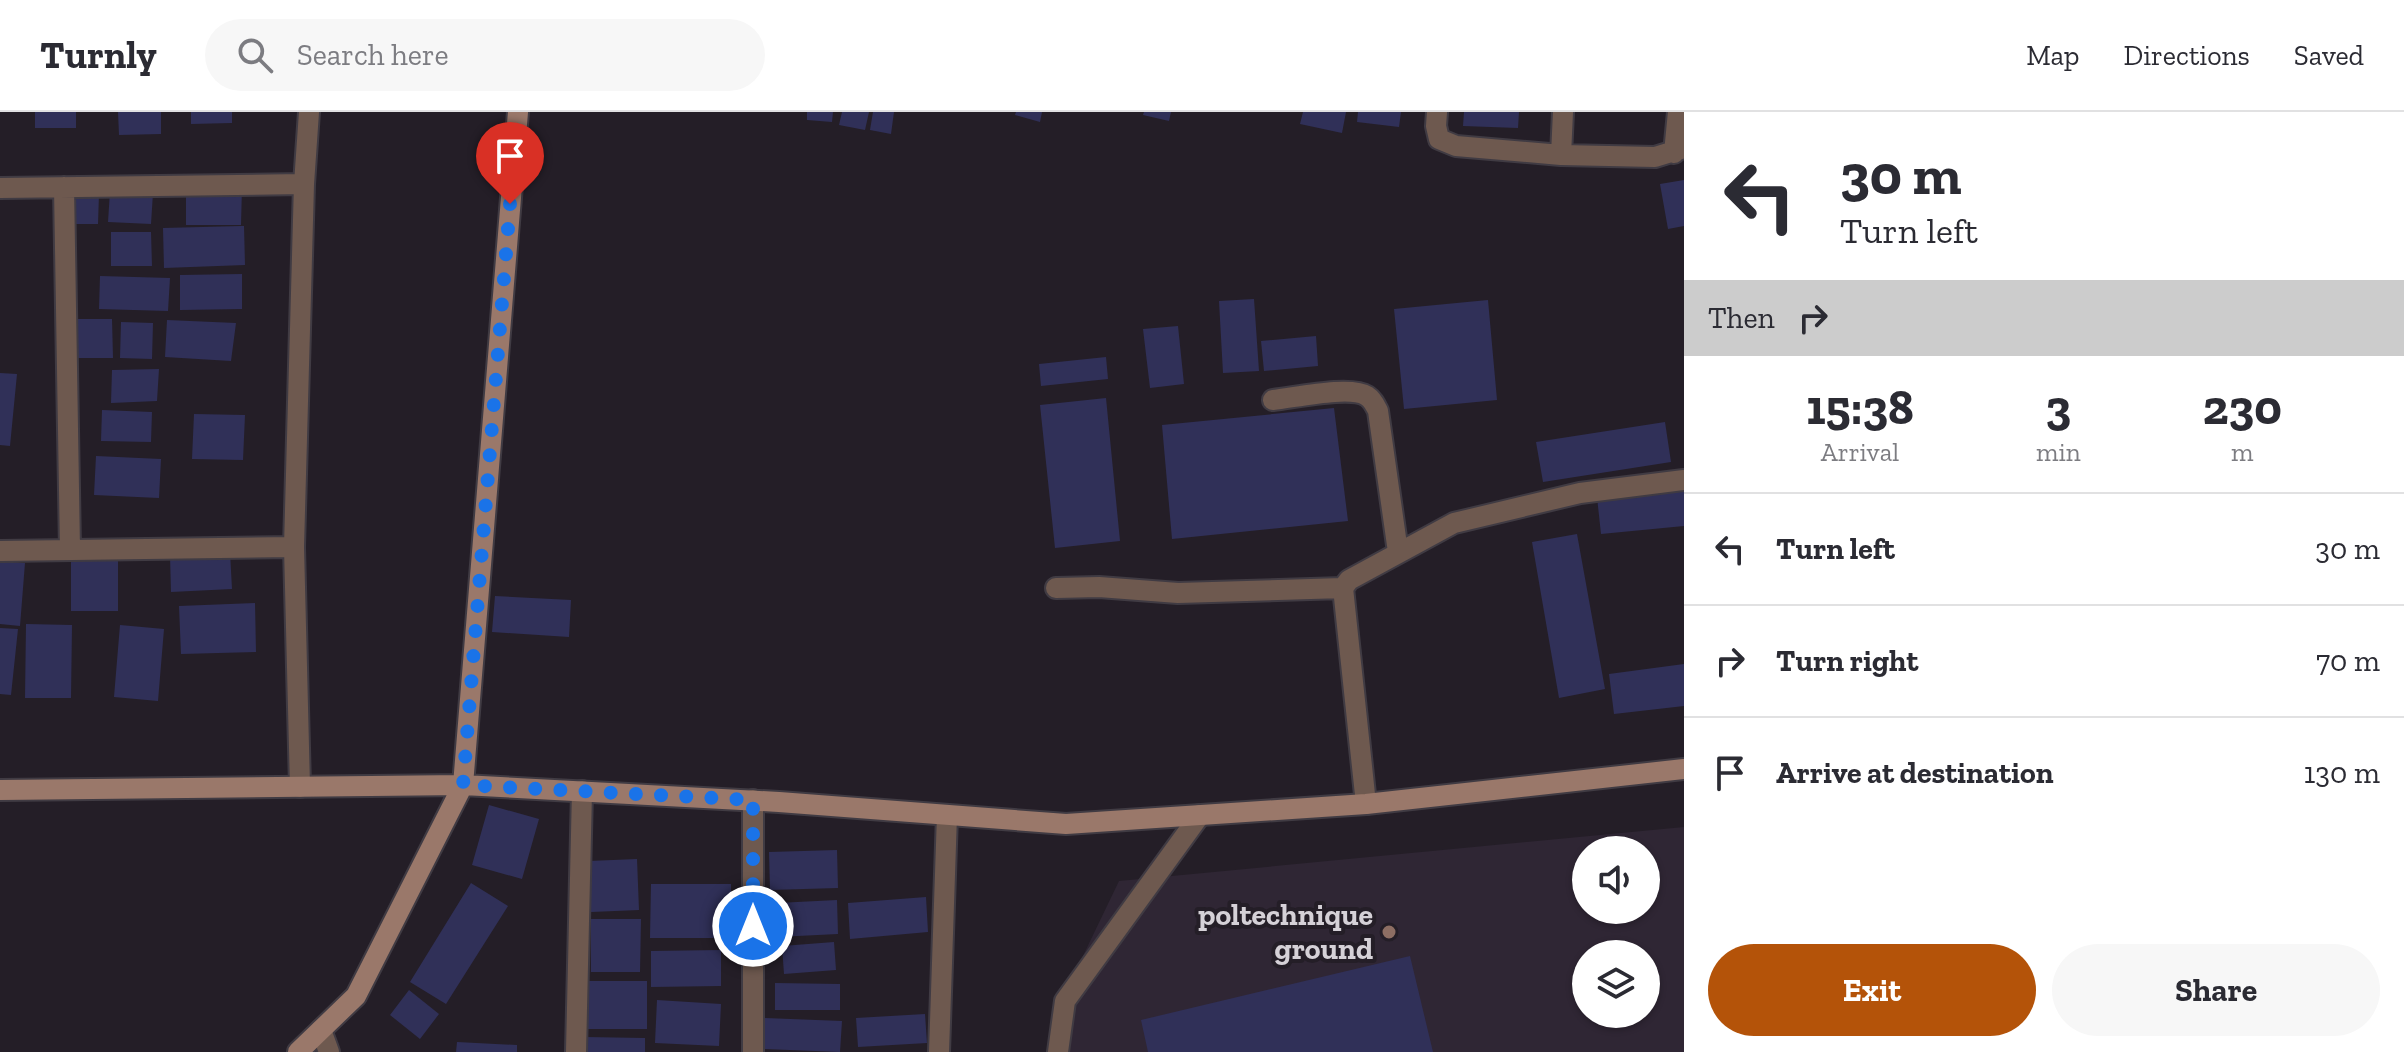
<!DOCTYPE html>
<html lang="en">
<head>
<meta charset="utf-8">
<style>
  :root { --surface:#fff; --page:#f7f7f7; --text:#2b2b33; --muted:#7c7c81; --line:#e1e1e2; --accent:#b45309 }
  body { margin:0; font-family:"Zilla Slab",serif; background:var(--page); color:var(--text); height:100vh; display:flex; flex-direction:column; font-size:30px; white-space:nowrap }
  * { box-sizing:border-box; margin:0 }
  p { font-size:26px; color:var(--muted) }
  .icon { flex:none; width:44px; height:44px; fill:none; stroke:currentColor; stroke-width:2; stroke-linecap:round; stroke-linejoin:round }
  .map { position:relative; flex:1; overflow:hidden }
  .sheet { display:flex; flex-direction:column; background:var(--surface); width:720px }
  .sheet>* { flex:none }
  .guide { background:#fff; color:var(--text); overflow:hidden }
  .controls { position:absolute; left:1572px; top:724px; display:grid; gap:16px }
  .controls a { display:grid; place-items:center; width:88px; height:88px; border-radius:50%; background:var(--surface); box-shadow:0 2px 6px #0004; font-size:40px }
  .pin { position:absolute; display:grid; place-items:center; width:68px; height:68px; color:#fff; margin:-82px -34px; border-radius:50% 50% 50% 0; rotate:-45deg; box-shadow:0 0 8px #0007 }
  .pin .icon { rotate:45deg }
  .me { position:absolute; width:88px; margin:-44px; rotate:0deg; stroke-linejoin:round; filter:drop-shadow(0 0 6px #0008) }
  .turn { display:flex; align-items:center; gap:28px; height:168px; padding:0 24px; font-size:36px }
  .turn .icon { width:104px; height:104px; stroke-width:2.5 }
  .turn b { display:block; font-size:56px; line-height:68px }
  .then { display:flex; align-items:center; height:76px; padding:0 24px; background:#0003; gap:16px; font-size:30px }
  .eta { display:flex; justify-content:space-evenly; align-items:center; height:136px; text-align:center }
  .eta b { font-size:48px; font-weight:700; line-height:56px }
  .button { display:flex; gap:16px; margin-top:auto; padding:16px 24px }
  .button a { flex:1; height:92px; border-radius:48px; background:var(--accent); color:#fff; font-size:32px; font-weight:700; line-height:92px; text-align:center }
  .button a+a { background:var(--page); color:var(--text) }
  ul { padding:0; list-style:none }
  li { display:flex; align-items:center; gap:24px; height:112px; padding:0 24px; border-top:2px solid var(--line) }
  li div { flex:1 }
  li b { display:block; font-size:30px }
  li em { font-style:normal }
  header { display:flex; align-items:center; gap:48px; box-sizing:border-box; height:112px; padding:0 40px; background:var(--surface); border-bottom:2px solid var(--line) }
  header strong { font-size:38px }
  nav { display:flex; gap:44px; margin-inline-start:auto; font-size:28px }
  .search { width:560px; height:72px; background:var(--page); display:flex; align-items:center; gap:20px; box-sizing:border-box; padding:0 28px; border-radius:44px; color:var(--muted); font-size:30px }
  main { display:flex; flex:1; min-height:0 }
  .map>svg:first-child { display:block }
</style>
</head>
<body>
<header>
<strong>Turnly</strong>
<div class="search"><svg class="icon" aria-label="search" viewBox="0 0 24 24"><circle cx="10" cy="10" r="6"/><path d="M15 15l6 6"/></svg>Search here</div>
<nav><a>Map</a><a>Directions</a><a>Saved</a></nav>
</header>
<main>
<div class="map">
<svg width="1684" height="940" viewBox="0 0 1684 940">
  <rect width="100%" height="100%" fill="#241e27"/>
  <path fill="#2f2634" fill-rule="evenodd" d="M 1684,715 L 1684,940 L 1061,940 L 1057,898 L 1119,769 ZM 1586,738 L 1646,738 L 1646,798 L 1586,798 ZM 1586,842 L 1646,842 L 1646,902 L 1586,902 Z"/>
  <path fill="#303058" d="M 35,0 L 76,0 L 76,16 L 35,16 Z
    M 118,0 L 161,0 L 161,22 L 119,23 Z
    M 191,0 L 232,0 L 232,11 L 191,12 Z
    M 807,0 L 833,0 L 832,10 L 807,8 Z
    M 842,0 L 869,0 L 865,18 L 839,13 Z
    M 873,0 L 894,0 L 891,22 L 870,18 Z
    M 1016,0 L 1042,0 L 1040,10 L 1015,3 Z
    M 1144,0 L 1171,0 L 1169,9 L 1143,3 Z
    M 1303,0 L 1346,0 L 1342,21 L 1300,12 Z
    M 1358,0 L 1401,0 L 1399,15 L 1357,10 Z
    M 1464,0 L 1519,0 L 1518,16 L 1463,14 Z
    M 1684,68 L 1684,114 L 1668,117 L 1660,72 Z
    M 186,75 L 242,75 L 241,113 L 186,113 Z
    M 110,79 L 153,81 L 151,112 L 108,110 Z
    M 72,81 L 99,82 L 98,112 L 71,112 Z
    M 241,114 L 244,114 L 245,153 L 164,156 L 163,116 Z
    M 111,120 L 151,120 L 152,154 L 111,154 Z
    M 242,162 L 242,197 L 180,198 L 180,163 Z
    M 100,164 L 170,166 L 168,199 L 99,197 Z
    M 1254,187 L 1259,259 L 1223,261 L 1219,189 Z
    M 1488,188 L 1497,288 L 1404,297 L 1394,197 Z
    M 71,207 L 112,207 L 113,246 L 71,246 Z
    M 167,208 L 236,211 L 231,249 L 165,245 Z
    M 121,210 L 153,211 L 152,247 L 120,246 Z
    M 1178,214 L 1184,272 L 1150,276 L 1143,217 Z
    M 1316,224 L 1318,254 L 1264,259 L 1261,229 Z
    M 1106,245 L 1108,267 L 1041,274 L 1039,252 Z
    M 159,257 L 157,289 L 111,291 L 112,258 Z
    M 0,261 L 17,262 L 10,334 L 0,333 Z
    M 1106,286 L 1120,429 L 1055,436 L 1040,293 Z
    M 1334,296 L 1348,409 L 1172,427 L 1162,313 Z
    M 102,298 L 152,300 L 151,330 L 101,329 Z
    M 194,302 L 245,303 L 243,348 L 192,347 Z
    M 1665,310 L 1671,350 L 1543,370 L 1536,330 Z
    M 96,344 L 161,347 L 159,386 L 94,383 Z
    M 1684,376 L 1684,414 L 1601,422 L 1597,385 Z
    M 1577,422 L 1605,577 L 1559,586 L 1532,430 Z
    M 230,440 L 232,477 L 171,480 L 170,443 Z
    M 71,442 L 118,442 L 118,499 L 71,499 Z
    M 0,449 L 25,451 L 20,514 L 0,512 Z
    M 495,484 L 571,488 L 569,525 L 492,520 Z
    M 255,491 L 256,540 L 181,542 L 179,494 Z
    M 26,512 L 72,513 L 71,586 L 25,586 Z
    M 120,513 L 164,517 L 158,589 L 114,585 Z
    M 0,516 L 18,517 L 11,583 L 0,582 Z
    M 1684,552 L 1684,594 L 1614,602 L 1609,562 Z
    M 489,693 L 539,707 L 522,767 L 472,753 Z
    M 837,738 L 838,776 L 770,778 L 769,740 Z
    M 637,747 L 639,798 L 591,800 L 589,749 Z
    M 471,771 L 508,794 L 446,892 L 410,870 Z
    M 651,772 L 731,772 L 731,826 L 650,826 Z
    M 926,785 L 928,820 L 850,827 L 848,791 Z
    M 837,788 L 838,822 L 758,826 L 757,792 Z
    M 591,807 L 641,807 L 640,860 L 591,860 Z
    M 834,830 L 836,858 L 784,862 L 782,834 Z
    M 721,838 L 721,874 L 651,875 L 651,839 Z
    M 1410,844 L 1433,940 L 1148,940 L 1141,908 Z
    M 579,869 L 647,869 L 647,917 L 579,917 Z
    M 775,871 L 840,872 L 840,898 L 775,898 Z
    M 409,878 L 439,902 L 420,927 L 390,903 Z
    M 657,888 L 721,892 L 719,934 L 655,931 Z
    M 925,902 L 927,931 L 858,935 L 856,906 Z
    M 765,906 L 842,909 L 840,940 L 764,937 Z
    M 585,925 L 645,926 L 645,940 L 585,940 Z
    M 457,930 L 517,933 L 517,940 L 456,940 Z"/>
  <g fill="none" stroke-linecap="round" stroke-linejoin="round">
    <defs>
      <path id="street" d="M 1437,0 L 1436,14 L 1439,27 L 1456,34 L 1561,43 L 1655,45 L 1684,36
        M 1674,41 L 1678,0
        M 1561,43 L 1563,0
        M 304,72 L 309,0
        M 64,75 L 70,438
        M 0,76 L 304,72 L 294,435
        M 1273,288 C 1294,286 1350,273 1367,284 C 1373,288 1375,293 1378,299 L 1398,440
        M 0,439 L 294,435 L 300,675
        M 1056,476 L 1099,475 L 1178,481 L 1343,476
        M 753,688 L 753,940
        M 1366,692 L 1343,476 L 1349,468 L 1454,411 L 1580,381 L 1684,368
        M 321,918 L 329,940
        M 576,940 L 582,679
        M 939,940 L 947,703
        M 1058,940 L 1065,889 L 1200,703"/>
      <path id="secondary" d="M 0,678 L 463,673 L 779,690 L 1066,712 L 1366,692 L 1684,657
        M 298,940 L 356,884 L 463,673 L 518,0"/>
    </defs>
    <use href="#street" stroke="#403b43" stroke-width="24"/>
    <use href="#secondary" stroke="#403b43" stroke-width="24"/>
    <use href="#street" stroke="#6e594f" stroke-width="20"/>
    <use href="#secondary" stroke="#9a786a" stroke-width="20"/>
  </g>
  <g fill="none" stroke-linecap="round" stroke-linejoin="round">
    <path stroke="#1a73e8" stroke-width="14" stroke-dasharray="0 25.2" d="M 510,92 L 463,673 L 753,688 L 753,814"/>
  </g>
  <circle fill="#8d6e63" stroke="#241e27" stroke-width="3" cx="1389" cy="820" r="8"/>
  <g text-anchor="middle" stroke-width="8" stroke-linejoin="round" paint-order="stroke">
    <g font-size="30" font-weight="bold" fill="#d5d1d7" stroke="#241e27" text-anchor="end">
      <text x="1373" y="813">poltechnique<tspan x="1373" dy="34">ground</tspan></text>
    </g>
  </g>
</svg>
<div class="controls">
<a><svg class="icon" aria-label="sound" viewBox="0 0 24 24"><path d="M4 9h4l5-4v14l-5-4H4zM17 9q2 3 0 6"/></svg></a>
<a><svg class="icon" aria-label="layers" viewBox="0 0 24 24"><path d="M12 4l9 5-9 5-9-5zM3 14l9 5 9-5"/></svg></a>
</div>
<div class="pin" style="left:510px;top:92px;background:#d93025"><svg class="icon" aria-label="arrive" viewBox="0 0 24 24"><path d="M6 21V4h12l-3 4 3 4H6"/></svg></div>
<svg class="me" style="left:753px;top:814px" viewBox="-20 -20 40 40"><circle r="17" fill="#1a73e8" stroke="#fff" stroke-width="3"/><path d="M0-11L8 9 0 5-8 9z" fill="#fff"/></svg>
</div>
<section class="sheet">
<div class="guide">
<div class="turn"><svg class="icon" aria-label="left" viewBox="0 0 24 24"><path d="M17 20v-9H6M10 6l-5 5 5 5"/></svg><div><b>30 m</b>Turn left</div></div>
<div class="then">Then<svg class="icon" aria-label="right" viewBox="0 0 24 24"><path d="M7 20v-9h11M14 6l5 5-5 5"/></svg></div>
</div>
<div class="eta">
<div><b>15:38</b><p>Arrival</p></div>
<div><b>3</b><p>min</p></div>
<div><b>230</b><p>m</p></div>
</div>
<ul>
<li><svg class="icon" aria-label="left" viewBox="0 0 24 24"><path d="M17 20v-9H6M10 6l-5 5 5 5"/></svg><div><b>Turn left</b></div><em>30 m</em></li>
<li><svg class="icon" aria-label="right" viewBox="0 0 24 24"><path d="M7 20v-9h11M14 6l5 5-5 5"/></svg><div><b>Turn right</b></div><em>70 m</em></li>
<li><svg class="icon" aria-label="arrive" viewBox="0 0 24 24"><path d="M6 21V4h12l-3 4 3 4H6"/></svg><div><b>Arrive at destination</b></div><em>130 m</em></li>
</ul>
<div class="button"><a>Exit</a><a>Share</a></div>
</section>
</main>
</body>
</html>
